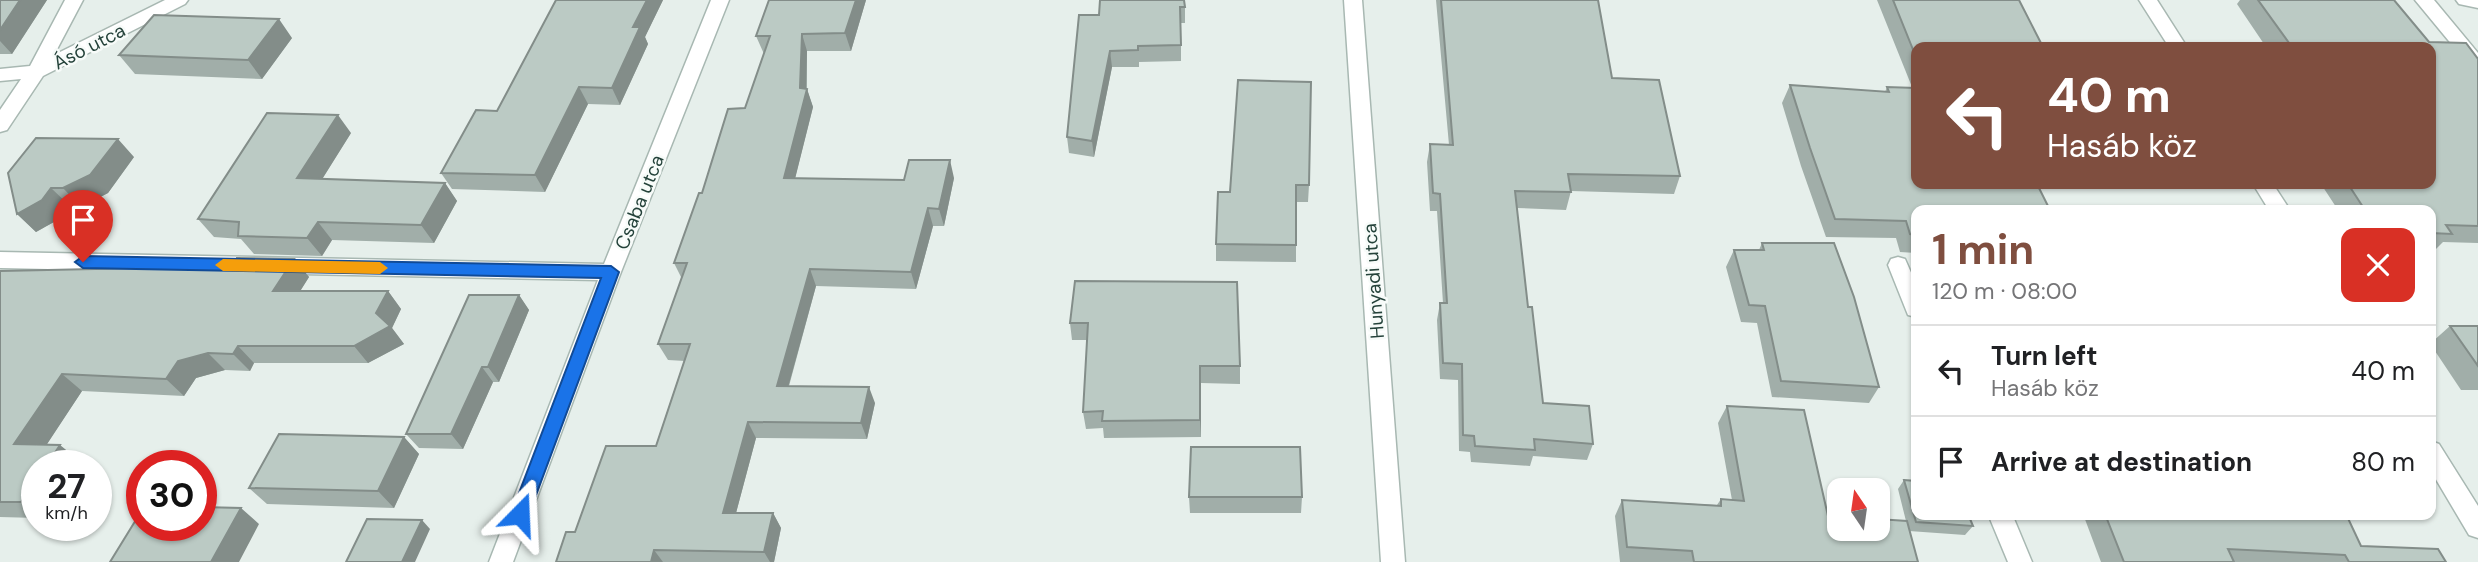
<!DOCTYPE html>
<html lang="en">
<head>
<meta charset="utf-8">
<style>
  :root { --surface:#fff; --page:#f2f2f2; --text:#202124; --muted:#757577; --line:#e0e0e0; --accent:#7f4e3f }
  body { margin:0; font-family:"DM Sans",sans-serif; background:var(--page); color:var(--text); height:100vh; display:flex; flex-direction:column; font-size:26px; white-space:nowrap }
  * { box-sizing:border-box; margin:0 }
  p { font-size:23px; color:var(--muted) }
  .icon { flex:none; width:38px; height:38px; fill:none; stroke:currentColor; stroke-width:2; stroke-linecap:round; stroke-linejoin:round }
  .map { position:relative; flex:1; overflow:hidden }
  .sheet { position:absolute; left:1911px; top:205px; width:525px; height:315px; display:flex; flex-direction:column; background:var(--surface); border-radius:14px; box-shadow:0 2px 5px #0004 }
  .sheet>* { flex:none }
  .guide { position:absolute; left:1911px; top:42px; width:525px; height:147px; border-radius:14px; box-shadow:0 2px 5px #0004; background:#7f4e3f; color:#fff; overflow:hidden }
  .needle { width:46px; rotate:347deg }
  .controls { position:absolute; left:1827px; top:478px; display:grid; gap:14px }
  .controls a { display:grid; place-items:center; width:63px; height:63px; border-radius:14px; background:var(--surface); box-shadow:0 2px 5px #0004; font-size:35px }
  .speed { position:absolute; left:21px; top:450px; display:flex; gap:14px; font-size:35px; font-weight:700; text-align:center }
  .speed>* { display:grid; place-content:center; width:91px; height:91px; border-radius:50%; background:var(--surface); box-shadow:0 2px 5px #0004; line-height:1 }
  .speed small { font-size:18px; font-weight:400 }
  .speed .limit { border:10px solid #d22; background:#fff; color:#111 }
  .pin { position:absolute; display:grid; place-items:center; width:60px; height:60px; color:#fff; margin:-72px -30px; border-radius:50% 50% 50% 0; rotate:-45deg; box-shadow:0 0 7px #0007 }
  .pin .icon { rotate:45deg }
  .me { position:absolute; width:77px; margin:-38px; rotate:21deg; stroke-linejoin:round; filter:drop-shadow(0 0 5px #0008) }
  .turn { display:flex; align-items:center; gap:24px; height:147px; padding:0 21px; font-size:32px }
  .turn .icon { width:91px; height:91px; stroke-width:2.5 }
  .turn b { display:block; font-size:49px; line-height:60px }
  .round { display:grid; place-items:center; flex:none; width:74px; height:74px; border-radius:14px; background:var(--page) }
  .head { display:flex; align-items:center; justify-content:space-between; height:119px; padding:0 21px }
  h1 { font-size:42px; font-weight:700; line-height:52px; color:var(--accent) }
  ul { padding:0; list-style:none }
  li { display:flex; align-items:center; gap:21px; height:91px; padding:0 21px; border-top:2px solid var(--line) }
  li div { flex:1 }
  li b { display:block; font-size:26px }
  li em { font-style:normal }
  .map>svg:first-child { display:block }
</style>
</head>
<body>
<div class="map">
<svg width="2478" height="562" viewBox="0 0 2478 562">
  <rect width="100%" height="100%" fill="#e6efeb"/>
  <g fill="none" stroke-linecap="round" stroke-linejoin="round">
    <defs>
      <path id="minor" d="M 65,0 L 83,0 L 54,55 L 165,0 L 188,0 L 185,4 L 43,76 L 7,130 L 0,132 L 0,110 L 21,79 L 0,81 L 0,69 L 30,66 Z
        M 711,0 L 729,0 L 621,272 L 513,562 L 489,562 L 598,280 L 0,268 L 0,252 L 604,264 Z
        M 1344,0 L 1362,0 L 1405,562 L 1381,562 Z
        M 2139,0 L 2157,0 L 2187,47 L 2169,47 Z
        M 2415,0 L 2434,0 L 2478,53 L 2478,71 L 2472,69 Z
        M 2456,0 L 2478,0 L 2478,8 L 2459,4 Z
        M 2253,184 L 2273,184 L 2290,210 L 2269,210 Z
        M 1898,257 L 1905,259 L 1916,284 L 1916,317 L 1908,315 L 1888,265 L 1891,259 Z
        M 2431,441 L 2439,444 L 2478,506 L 2478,538 L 2469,535 L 2431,471 Z
        M 1988,514 L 2012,514 L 2032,562 L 2008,562 Z"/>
    </defs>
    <use href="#minor" stroke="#a8b8b2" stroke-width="3"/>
    <use href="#minor" fill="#fff" fill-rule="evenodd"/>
  </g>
  <path fill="#a1aea9" d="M 0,0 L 47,0 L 12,54 L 0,54 Z
    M 556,0 L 663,0 L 645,37 L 648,44 L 620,105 L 588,104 L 545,192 L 452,189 L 441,173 L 497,111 Z
    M 769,0 L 866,0 L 851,51 L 807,51 L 807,89 L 813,107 L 795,178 L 904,180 L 954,178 L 944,226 L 933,226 L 916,289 L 816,286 L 789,386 L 875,403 L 867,439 L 756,438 L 736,513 L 773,513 L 781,528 L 774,562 L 556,562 L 575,532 L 656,446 L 685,361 L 668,360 L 658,344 L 682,279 L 674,263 L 702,193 L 745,108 L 764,54 L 756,36 Z
    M 1185,0 L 1185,23 L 1181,23 L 1181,61 L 1139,62 L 1139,67 L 1112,67 L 1094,157 L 1069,153 L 1067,137 L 1099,15 Z
    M 1436,0 L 1598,0 L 1612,78 L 1680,176 L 1674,194 L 1571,191 L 1566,210 L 1517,208 L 1528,307 L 1543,403 L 1593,444 L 1587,460 L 1533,456 L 1530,466 L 1471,462 L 1470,452 L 1459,451 L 1458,380 L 1440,379 L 1437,320 L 1440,303 L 1443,303 L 1437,211 L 1430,211 L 1427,162 L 1430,144 L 1449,145 Z
    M 1877,0 L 2019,0 L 1916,47 L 1916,253 L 1900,252 L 1896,238 L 1826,237 L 1801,166 L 1782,103 L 1790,85 L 1885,92 L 1887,87 L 1912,87 Z
    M 2240,0 L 2394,0 L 2429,42 L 2478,59 L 2478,243 L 2443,242 L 2435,250 L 2431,250 L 2431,210 L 2338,210 L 2321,184 L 2431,184 L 2431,47 L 2266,47 L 2237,4 Z
    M 292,38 L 262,79 L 135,74 L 119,55 Z
    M 1238,80 L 1309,185 L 1308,202 L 1296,202 L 1296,262 L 1216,261 L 1216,244 L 1230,192 Z
    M 351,133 L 322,179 L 445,183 L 457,201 L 434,243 L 332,240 L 322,256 L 254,254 L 241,239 L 214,237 L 198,219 Z
    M 134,157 L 108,193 L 81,207 L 70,206 L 61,218 L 36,232 L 17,214 L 8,173 Z
    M 1762,243 L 1879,387 L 1869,403 L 1772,397 L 1757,323 L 1741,322 L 1726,267 L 1734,250 L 1759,250 Z
    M 294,259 L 309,277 L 300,291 L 388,291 L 401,309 L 392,328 L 404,344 L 368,363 L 254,363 L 250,371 L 225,370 L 196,378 L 184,396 L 82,391 L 46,445 L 81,462 L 37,466 L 37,518 L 0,517 L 0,271 L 237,266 Z
    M 1075,281 L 1240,366 L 1240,384 L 1201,383 L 1201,437 L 1104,438 L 1103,428 L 1086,429 L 1083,412 L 1087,340 L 1072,340 L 1070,323 Z
    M 519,295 L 529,310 L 499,382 L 493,382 L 463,449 L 419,448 L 406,434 Z
    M 2450,326 L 2478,326 L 2478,390 L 2461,390 L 2431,345 L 2431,343 Z
    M 1727,406 L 1828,516 L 1906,521 L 1898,489 L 1904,480 L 1973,526 L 1965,535 L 1909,531 L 1918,562 L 1620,562 L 1615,516 L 1622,500 L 1717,505 L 1721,499 L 1732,500 L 1718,423 Z
    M 404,437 L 419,454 L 394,508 L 267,504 L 249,488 Z
    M 1189,497 L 1302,497 L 1301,513 L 1190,513 Z
    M 2083,514 L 2346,514 L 2361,546 L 2446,562 L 2101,562 Z"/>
  <path fill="#838d89" d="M 20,0 L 47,0 L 12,54 L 0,41 L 0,30 Z
    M 647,0 L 663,0 L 645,37 L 648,44 L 620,105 L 612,88 L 633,27 Z
    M 856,0 L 866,0 L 851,51 L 845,33 Z
    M 279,19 L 292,38 L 262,79 L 248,60 Z
    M 802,34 L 807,51 L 806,92 L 807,89 L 813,107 L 791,195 L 784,178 L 800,88 Z
    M 1110,51 L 1112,67 L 1094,157 L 1092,141 Z
    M 579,87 L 588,104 L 545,192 L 535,175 Z
    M 338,115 L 351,133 L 311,197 L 297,178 Z
    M 118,139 L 134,157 L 108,193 L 81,207 L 63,188 Z
    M 950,160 L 954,178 L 944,226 L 939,209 Z
    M 445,183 L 457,201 L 434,243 L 421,225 Z
    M 51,188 L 70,206 L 61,218 L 36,232 L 17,214 Z
    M 928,208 L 933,226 L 916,289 L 911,272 Z
    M 318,222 L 332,240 L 322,256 L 307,238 Z
    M 294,259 L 309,277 L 289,309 L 273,291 Z
    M 810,269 L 816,286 L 784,402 L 777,386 Z
    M 388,291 L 401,309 L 392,328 L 404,344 L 368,363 L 354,346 L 376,313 Z
    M 519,295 L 529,310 L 499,382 L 488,367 Z
    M 238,346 L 254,363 L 250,371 L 233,354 Z
    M 208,353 L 225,370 L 196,378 L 184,396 L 166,379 L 178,361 Z
    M 1200,366 L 1201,383 L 1201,437 L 1200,420 Z
    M 482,367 L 493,382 L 463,449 L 451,434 Z
    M 62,374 L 82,391 L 36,461 L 14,444 Z
    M 869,387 L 875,403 L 867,439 L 861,423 Z
    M 748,422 L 756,438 L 732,528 L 723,513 Z
    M 404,437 L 419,454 L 394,508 L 378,491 Z
    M 60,445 L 81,462 L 78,466 L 46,466 Z
    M 37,480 L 37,514 L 21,502 Z
    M 241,508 L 259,524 L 239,562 L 211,562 Z
    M 773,513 L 781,528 L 774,562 L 770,562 L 764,552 Z
    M 422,520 L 430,529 L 415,562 L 402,562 Z
    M 654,550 L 663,562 L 651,562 Z"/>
  <path fill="#bbcac4" stroke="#838d89" stroke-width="2" d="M 0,0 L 20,0 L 0,30 Z
    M 556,0 L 647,0 L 633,27 L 640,27 L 612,88 L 579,87 L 535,175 L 441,173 L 476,110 L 497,111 Z
    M 769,0 L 856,0 L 845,33 L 802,34 L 800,88 L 807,89 L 784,178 L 904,180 L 909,160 L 950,160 L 939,209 L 928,208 L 911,272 L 810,269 L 777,386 L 869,387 L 861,423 L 748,422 L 723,513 L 773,513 L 764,552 L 654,550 L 651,562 L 556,562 L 566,532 L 575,532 L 606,446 L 656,446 L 690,344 L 658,344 L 687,263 L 674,263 L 699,193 L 702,193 L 728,109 L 745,108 L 770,36 L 756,36 Z
    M 1100,0 L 1184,0 L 1185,7 L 1180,7 L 1181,45 L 1138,46 L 1138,50 L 1110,51 L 1092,141 L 1067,137 L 1079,15 L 1099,15 Z
    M 1441,0 L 1598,0 L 1612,78 L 1659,80 L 1680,176 L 1568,174 L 1571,192 L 1515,191 L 1528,307 L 1532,307 L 1543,403 L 1589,406 L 1593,444 L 1534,439 L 1535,450 L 1475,446 L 1474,436 L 1463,435 L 1462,364 L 1443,363 L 1440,303 L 1447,303 L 1440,194 L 1433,193 L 1430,144 L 1453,145 Z
    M 1893,0 L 2019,0 L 2043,47 L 1916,47 L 1916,57 Z
    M 2258,0 L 2394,0 L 2429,42 L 2466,43 L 2478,59 L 2478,226 L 2446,225 L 2452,234 L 2431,233 L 2431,210 L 2365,210 L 2348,184 L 2431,184 L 2431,47 L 2292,47 Z
    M 154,15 L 279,19 L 248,60 L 119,55 Z
    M 1238,80 L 1311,82 L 1309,185 L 1296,185 L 1296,245 L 1216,244 L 1218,192 L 1230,192 Z
    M 1790,85 L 1889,92 L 1887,87 L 1916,88 L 1916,184 L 2037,184 L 2050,210 L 1916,210 L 1916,235 L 1910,234 L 1906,221 L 1835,219 L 1810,148 Z
    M 267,113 L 338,115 L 297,178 L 445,183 L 421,225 L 318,222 L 307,238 L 238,236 L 239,222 L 198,219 Z
    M 36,138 L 118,139 L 90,175 L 63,188 L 51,188 L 42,200 L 17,214 L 8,173 Z
    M 1762,243 L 1834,243 L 1854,297 L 1879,387 L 1781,381 L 1765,306 L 1749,305 L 1734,250 L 1764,250 Z
    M 237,258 L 294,259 L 273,291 L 388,291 L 376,313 L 390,326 L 354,346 L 238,346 L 233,354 L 208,353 L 178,361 L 166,379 L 62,374 L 14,444 L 60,445 L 46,466 L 37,466 L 37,480 L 21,502 L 0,502 L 0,271 L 237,266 Z
    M 1075,281 L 1237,282 L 1240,366 L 1200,366 L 1200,420 L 1102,421 L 1103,411 L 1083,412 L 1088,323 L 1070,323 Z
    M 469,295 L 519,295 L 488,367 L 482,367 L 451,434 L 406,434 Z
    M 2450,326 L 2478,326 L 2478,366 Z
    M 1727,406 L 1804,410 L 1828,516 L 1839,516 L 1839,528 L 1878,528 L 1878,519 L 1907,521 L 1918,562 L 1694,562 L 1692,551 L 1627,547 L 1622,500 L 1721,506 L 1721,499 L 1744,501 Z
    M 279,434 L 404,437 L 378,491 L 249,488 Z
    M 1191,447 L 1300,447 L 1302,497 L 1189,497 Z
    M 1904,480 L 1916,481 L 1916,514 L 1968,514 L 1973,526 L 1916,522 Z
    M 201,507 L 241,508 L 211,562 L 110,562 L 142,510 L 142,525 L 201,525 Z
    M 2105,514 L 2346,514 L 2361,546 L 2438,549 L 2446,562 L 2349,562 L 2345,555 L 2228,549 L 2234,562 L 2124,562 Z
    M 367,519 L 422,520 L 402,562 L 346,562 Z"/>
  <path fill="#1a73e8" stroke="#114b97" stroke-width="2" d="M 83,256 L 611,266 L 619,272 L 529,514 L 526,519 L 520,522 L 513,519 L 511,514 L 601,278 L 83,268 L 75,262 Z"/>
  <path fill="#f59e0b" d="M 223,259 L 380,262 L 388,268 L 380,274 L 223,271 L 215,265 Z"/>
  <g text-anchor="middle" stroke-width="5" stroke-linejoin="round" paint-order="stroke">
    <g font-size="19" fill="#24423a" stroke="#f7fbf9">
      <text transform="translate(89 46) rotate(-27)" y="7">Ásó utca</text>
      <text transform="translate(639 202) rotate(-68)" y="7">Csaba utca</text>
      <text transform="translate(1373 281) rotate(-94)" y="7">Hunyadi utca</text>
    </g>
  </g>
</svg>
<div class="controls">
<a><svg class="needle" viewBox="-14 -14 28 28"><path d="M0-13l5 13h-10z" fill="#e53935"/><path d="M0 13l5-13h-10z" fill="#757577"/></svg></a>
</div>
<div class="speed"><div>27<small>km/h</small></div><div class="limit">30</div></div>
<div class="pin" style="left:83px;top:262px;background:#d93025"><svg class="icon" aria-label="arrive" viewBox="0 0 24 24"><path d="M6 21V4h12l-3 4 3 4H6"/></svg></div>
<svg class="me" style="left:520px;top:514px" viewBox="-20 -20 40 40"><path d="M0-17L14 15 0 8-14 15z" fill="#1a73e8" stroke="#fff" stroke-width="4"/></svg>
<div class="guide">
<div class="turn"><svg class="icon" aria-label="left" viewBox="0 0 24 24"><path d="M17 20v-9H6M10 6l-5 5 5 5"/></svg><div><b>40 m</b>Hasáb köz</div></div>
</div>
<section class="sheet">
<div class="head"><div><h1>1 min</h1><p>120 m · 08:00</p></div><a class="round" style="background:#d93025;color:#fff"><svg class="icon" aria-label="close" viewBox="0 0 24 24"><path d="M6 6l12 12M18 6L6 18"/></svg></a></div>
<ul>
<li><svg class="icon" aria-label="left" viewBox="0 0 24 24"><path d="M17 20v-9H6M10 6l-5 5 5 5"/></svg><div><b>Turn left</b><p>Hasáb köz</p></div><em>40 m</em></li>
<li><svg class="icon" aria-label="arrive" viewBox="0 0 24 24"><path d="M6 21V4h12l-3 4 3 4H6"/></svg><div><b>Arrive at destination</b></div><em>80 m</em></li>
</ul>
</section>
</div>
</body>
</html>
